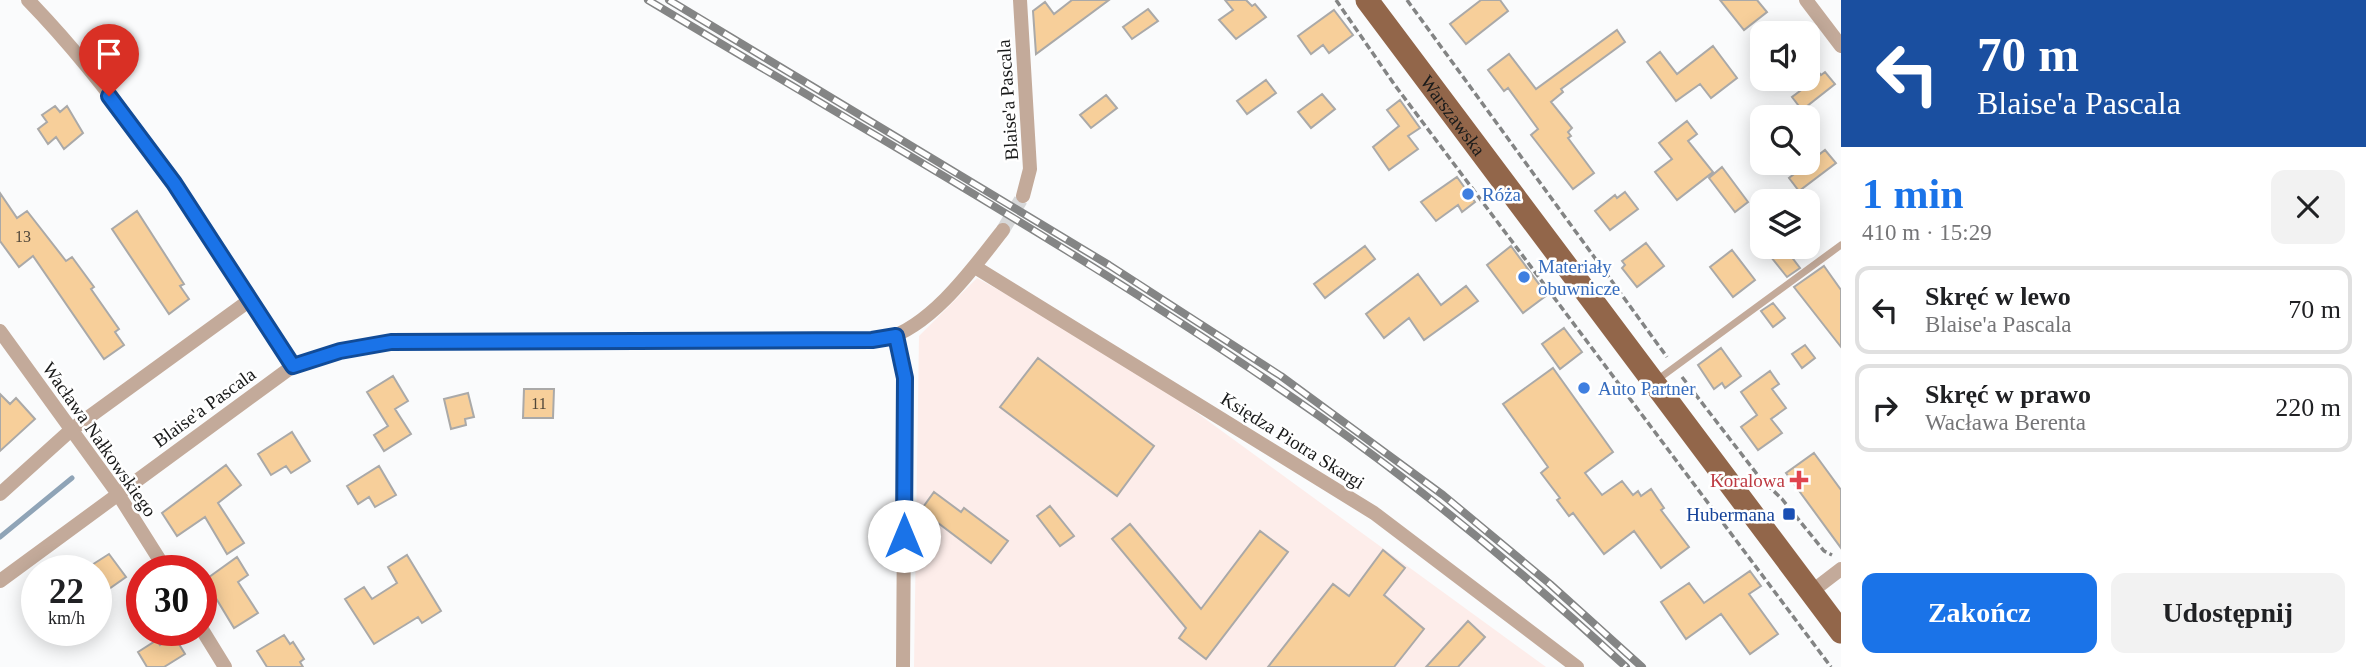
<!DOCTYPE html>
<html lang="pl">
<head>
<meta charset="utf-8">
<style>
  :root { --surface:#fff; --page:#f2f2f2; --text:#202124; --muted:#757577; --line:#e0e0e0; --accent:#1a73e8 }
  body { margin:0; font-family:"Times New Roman",serif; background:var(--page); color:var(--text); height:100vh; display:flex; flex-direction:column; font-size:26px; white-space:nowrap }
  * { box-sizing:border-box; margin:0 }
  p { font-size:23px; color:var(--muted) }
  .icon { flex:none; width:38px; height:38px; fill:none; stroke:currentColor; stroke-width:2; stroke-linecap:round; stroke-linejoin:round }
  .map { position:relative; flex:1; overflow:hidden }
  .panel { display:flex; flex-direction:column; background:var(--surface); width:525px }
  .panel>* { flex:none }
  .hud { background:#1a4fa0; color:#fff; overflow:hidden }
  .buttons { position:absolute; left:1750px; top:21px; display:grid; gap:14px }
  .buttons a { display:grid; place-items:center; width:70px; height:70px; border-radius:14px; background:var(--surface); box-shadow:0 4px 18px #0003; font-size:35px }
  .speed { position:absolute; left:21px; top:555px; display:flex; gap:14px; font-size:35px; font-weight:700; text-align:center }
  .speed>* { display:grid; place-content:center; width:91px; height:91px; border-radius:50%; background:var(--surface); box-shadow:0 4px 18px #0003; line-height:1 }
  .speed small { font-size:18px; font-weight:400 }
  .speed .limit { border:10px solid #d22; background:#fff; color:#111 }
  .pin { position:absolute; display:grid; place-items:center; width:60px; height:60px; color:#fff; margin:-72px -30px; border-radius:50% 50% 50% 0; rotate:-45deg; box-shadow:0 0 7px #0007 }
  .pin .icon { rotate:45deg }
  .me { position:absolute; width:77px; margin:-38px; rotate:0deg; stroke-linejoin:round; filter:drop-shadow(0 0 5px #0008) }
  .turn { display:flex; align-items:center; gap:24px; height:147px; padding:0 21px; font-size:32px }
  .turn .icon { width:91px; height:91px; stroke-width:2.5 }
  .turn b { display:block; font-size:49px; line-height:60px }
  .round { display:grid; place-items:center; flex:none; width:74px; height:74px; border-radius:14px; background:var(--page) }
  .headline { display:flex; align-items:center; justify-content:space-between; height:119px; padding:0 21px }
  h1 { font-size:42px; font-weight:600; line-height:52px; color:var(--accent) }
  .cta { display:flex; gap:14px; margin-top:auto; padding:14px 21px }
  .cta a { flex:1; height:80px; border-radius:14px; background:var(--accent); color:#fff; font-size:28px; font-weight:600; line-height:80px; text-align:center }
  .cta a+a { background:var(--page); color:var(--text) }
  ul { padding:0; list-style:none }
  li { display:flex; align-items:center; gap:21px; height:88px; margin:0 14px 10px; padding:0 7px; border:4px solid var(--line); border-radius:14px }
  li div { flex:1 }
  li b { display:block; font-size:26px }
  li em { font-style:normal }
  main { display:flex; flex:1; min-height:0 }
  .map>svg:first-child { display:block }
</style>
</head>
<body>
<main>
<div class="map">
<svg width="1841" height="667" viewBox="0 0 1841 667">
  <rect width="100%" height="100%" fill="#fafbfc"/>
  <path fill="#fdedea" d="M 977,278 L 1123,359 L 1546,667 L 914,667 L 919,336 Z"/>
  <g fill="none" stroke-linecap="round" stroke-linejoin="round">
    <path stroke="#8fa4b7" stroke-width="5" d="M 0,537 L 72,478"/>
  </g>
  <path fill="#f7cf9a" stroke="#aaa9a8" stroke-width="2" d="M 1072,0 L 1109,0 L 1036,54 L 1033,11 L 1045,2 L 1054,14 Z
    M 1225,0 L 1246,0 L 1252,6 L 1255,4 L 1266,17 L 1236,39 L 1219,20 L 1233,10 Z
    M 1481,0 L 1500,0 L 1508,11 L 1466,44 L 1450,24 Z
    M 1720,0 L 1757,0 L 1767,12 L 1744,30 Z
    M 1148,9 L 1158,21 L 1132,39 L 1123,27 Z
    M 1334,10 L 1353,35 L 1329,53 L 1323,45 L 1311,54 L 1298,36 Z
    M 1617,30 L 1625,42 L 1561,89 L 1563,92 L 1551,102 L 1572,128 L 1568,132 L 1571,136 L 1568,138 L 1594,173 L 1573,189 L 1531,135 L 1538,129 L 1508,88 L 1504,91 L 1488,70 L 1509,54 L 1536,89 Z
    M 1713,46 L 1737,78 L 1711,98 L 1700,84 L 1676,101 L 1647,62 L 1660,52 L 1677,74 Z
    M 1808,58 L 1821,75 L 1825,72 L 1835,84 L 1802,110 L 1792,97 L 1808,85 Z
    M 1266,80 L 1276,93 L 1247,114 L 1237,101 Z
    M 1322,94 L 1335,109 L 1311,128 L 1298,112 Z
    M 1106,95 L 1117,108 L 1091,128 L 1080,115 Z
    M 1400,100 L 1420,128 L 1408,136 L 1418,149 L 1389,170 L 1373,147 L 1399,126 L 1387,110 Z
    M 55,106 L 60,112 L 67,106 L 83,133 L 64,149 L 56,137 L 48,144 L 38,129 L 47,122 L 42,115 Z
    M 1687,121 L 1697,134 L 1688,141 L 1713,172 L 1677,200 L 1655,172 L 1672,159 L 1659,143 Z
    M 1825,150 L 1836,163 L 1799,191 L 1789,178 Z
    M 1722,167 L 1748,202 L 1735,212 L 1709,178 Z
    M 1457,177 L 1475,202 L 1462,212 L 1458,205 L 1436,221 L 1421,202 Z
    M 1625,192 L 1638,209 L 1610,230 L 1595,211 L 1615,195 L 1617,198 Z
    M 0,193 L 17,218 L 27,211 L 66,261 L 72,257 L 94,287 L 91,289 L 119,329 L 115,332 L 124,345 L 104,359 L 33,256 L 19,267 L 0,241 Z
    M 137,211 L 184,284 L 180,286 L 189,299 L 169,314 L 112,229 Z
    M 1646,243 L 1664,266 L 1637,287 L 1622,268 L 1625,265 L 1622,261 Z
    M 1365,246 L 1375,259 L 1325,298 L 1314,284 Z
    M 1511,246 L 1547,295 L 1523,313 L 1487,265 Z
    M 1763,247 L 1784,247 L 1800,268 L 1787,277 Z
    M 1732,250 L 1755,280 L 1733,297 L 1710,267 Z
    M 1824,266 L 1841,290 L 1841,347 L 1794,287 Z
    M 1418,274 L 1441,305 L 1466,286 L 1478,301 L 1424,340 L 1409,318 L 1384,338 L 1366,314 Z
    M 1773,303 L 1785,318 L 1773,327 L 1761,311 Z
    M 1564,328 L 1582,352 L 1560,369 L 1542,344 Z
    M 1805,345 L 1815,358 L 1802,368 L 1792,354 Z
    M 1721,348 L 1741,376 L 1725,388 L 1722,383 L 1714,389 L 1698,365 Z
    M 1038,358 L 1154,446 L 1117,496 L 1000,407 Z
    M 1553,368 L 1613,452 L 1585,473 L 1602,495 L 1622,481 L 1633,495 L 1638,491 L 1641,496 L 1651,489 L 1664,508 L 1661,510 L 1689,547 L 1661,568 L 1634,531 L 1604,554 L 1573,513 L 1569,516 L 1557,500 L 1560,498 L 1541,473 L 1548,467 L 1503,404 Z
    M 1770,371 L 1779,384 L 1772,389 L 1786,408 L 1771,419 L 1782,433 L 1758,450 L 1741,427 L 1757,415 L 1741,392 Z
    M 393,376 L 408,401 L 395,409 L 411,434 L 384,451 L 374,435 L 388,426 L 367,392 Z
    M 524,389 L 554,389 L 553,418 L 523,418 Z
    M 468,393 L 474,417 L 465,419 L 466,425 L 451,429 L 444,399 Z
    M 0,394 L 10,404 L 16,398 L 35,419 L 0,451 Z
    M 292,432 L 310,461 L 291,473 L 286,466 L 271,475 L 258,454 Z
    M 1814,453 L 1841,490 L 1841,548 L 1786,473 Z
    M 226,465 L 241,485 L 218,503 L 244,543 L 227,554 L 205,517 L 177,536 L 162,513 Z
    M 379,466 L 396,495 L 375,507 L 369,497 L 358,504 L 347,486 Z
    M 934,492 L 961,512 L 964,508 L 1008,541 L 991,563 L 921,510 Z
    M 1050,506 L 1074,536 L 1060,546 L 1037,516 Z
    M 1130,524 L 1201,609 L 1260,531 L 1288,552 L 1206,659 L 1179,638 L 1186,628 L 1112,539 Z
    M 1383,550 L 1405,568 L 1384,595 L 1424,629 L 1394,667 L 1268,667 L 1333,584 L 1349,596 Z
    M 109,554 L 126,577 L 96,598 L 96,570 L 84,570 Z
    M 407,555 L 441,611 L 422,623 L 418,617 L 374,644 L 345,599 L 364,587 L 372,599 L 397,583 L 388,567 Z
    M 237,557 L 248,575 L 238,582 L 258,613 L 234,628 L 205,580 Z
    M 1750,571 L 1761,586 L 1749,594 L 1778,634 L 1750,654 L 1721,614 L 1686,639 L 1661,602 L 1689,583 L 1704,603 Z
    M 1468,621 L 1485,637 L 1458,667 L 1426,667 Z
    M 284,635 L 290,644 L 293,642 L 304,659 L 300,662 L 303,667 L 267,667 L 257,651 Z
    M 174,636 L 185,654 L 164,667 L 147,667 L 138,652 L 157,640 L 160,645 Z"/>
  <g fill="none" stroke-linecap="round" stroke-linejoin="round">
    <path stroke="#d8d9da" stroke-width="14" stroke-dasharray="14 7" stroke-linecap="butt" d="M 1003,230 L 1023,196"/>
    <path stroke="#838484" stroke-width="3.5" stroke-dasharray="7 3.5" stroke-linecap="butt" d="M 1336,0 L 1394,84 L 1831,667
      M 1407,0 L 1667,357
      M 1682,377 L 1760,478 L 1782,499 L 1824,551 L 1832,555"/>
    <path stroke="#c3aa9a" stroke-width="7" d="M 1657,380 L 1841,245"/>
    <path stroke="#c3aa9a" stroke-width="14" d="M 28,0 C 133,108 211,241 293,366
      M 1020,0 L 1030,169 L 1023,196
      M 1806,0 L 1841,46
      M 975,267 L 1374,513 L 1577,667
      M 0,331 L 118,494 L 166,570
      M 896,336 L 905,378 L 903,667
      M 0,494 L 71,430 L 250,300
      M 0,581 L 293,366 L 340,351 L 391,342 L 885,339 C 932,326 974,267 1003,230
      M 1811,592 L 1841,569
      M 201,628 L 225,667"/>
    <path stroke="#92664a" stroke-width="23" id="s1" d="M 1367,0 L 1841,632"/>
    <defs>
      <path id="rail" d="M 648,0 C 874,136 1106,266 1322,418 C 1429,494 1530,578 1626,667
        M 669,0 L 1109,265 L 1281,376 L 1443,495 L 1550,584 L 1642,667"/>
    </defs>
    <use href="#rail" stroke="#848585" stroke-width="8"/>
    <use href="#rail" stroke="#fff" stroke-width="5" stroke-dasharray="16" stroke-linecap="butt"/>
  </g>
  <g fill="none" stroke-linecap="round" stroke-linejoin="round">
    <defs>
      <path id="route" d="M 109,96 L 174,183 L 293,366 L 340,351 L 391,342 L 872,340 L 896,336 L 905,378 L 904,536"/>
    </defs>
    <use href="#route" stroke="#114b97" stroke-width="18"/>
    <use href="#route" stroke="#1a73e8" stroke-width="12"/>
  </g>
  <g fill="#3f7fe0" stroke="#fff" stroke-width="2.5">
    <circle cx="1468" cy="194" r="7"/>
    <circle cx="1524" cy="277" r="7"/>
    <circle cx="1584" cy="388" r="7"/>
  </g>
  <path fill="#e0444e" stroke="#fff" stroke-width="2.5" d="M1795.5 469.5h7v7h7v7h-7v7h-7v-7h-7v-7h7z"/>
  <rect fill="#1a4fb4" stroke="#fff" stroke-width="2.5" x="1782" y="507" width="14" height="14" rx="3.5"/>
  <g text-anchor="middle" stroke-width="5" stroke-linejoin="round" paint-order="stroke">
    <g font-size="16" fill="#50473a">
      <text x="23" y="242">13</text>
      <text x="539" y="409">11</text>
    </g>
    <g font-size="19" fill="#191a1a" stroke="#fff">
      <text transform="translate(1007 100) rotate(-94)" y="7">Blaise'a Pascala</text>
      <text dy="7" stroke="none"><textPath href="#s1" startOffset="144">Warszawska</textPath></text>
      <text transform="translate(204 407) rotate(-36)" y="7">Blaise'a Pascala</text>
      <text transform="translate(100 439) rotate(55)" y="7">Wacława Nałkowskiego</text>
      <text transform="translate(1293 440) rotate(32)" y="7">Księdza Piotra Skargi</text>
    </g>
    <g font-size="19" fill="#366cbe" stroke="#fff" text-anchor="start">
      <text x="1482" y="201">Róża</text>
      <text x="1538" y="273">Materiały<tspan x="1538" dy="22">obuwnicze</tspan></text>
      <text x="1598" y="395">Auto Partner</text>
    </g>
    <g font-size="19" fill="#be3a42" stroke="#fff" text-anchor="end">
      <text x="1785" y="487">Koralowa</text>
    </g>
    <g font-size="19" fill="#164399" stroke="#fff" text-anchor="end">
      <text x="1775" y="521">Hubermana</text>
    </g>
  </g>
</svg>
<div class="buttons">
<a><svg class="icon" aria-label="sound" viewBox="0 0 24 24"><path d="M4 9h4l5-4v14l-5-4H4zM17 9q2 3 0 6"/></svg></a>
<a><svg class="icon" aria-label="search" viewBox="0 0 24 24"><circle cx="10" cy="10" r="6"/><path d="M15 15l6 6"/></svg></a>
<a><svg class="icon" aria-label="layers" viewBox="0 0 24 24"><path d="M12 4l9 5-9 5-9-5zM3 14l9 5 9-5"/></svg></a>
</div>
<div class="speed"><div>22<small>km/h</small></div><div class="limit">30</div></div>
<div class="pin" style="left:109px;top:96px;background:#d93025"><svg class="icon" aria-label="arrive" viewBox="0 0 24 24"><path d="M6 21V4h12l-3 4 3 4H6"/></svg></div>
<svg class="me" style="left:904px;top:536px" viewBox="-20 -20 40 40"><circle r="19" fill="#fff"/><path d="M0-13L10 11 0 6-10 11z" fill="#1a73e8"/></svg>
</div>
<section class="panel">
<div class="hud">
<div class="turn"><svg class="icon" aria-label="left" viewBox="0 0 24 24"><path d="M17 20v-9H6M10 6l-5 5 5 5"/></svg><div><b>70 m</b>Blaise'a Pascala</div></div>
</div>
<div class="headline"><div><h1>1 min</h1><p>410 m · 15:29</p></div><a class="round"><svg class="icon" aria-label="close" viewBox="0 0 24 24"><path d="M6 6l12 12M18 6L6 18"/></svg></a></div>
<ul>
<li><svg class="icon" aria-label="left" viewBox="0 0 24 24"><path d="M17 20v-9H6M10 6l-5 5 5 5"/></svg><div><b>Skręć w lewo</b><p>Blaise'a Pascala</p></div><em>70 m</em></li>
<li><svg class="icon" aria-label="right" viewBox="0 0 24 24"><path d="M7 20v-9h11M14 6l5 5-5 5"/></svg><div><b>Skręć w prawo</b><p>Wacława Berenta</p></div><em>220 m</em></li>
</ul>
<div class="cta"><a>Zakończ</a><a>Udostępnij</a></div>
</section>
</main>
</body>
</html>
